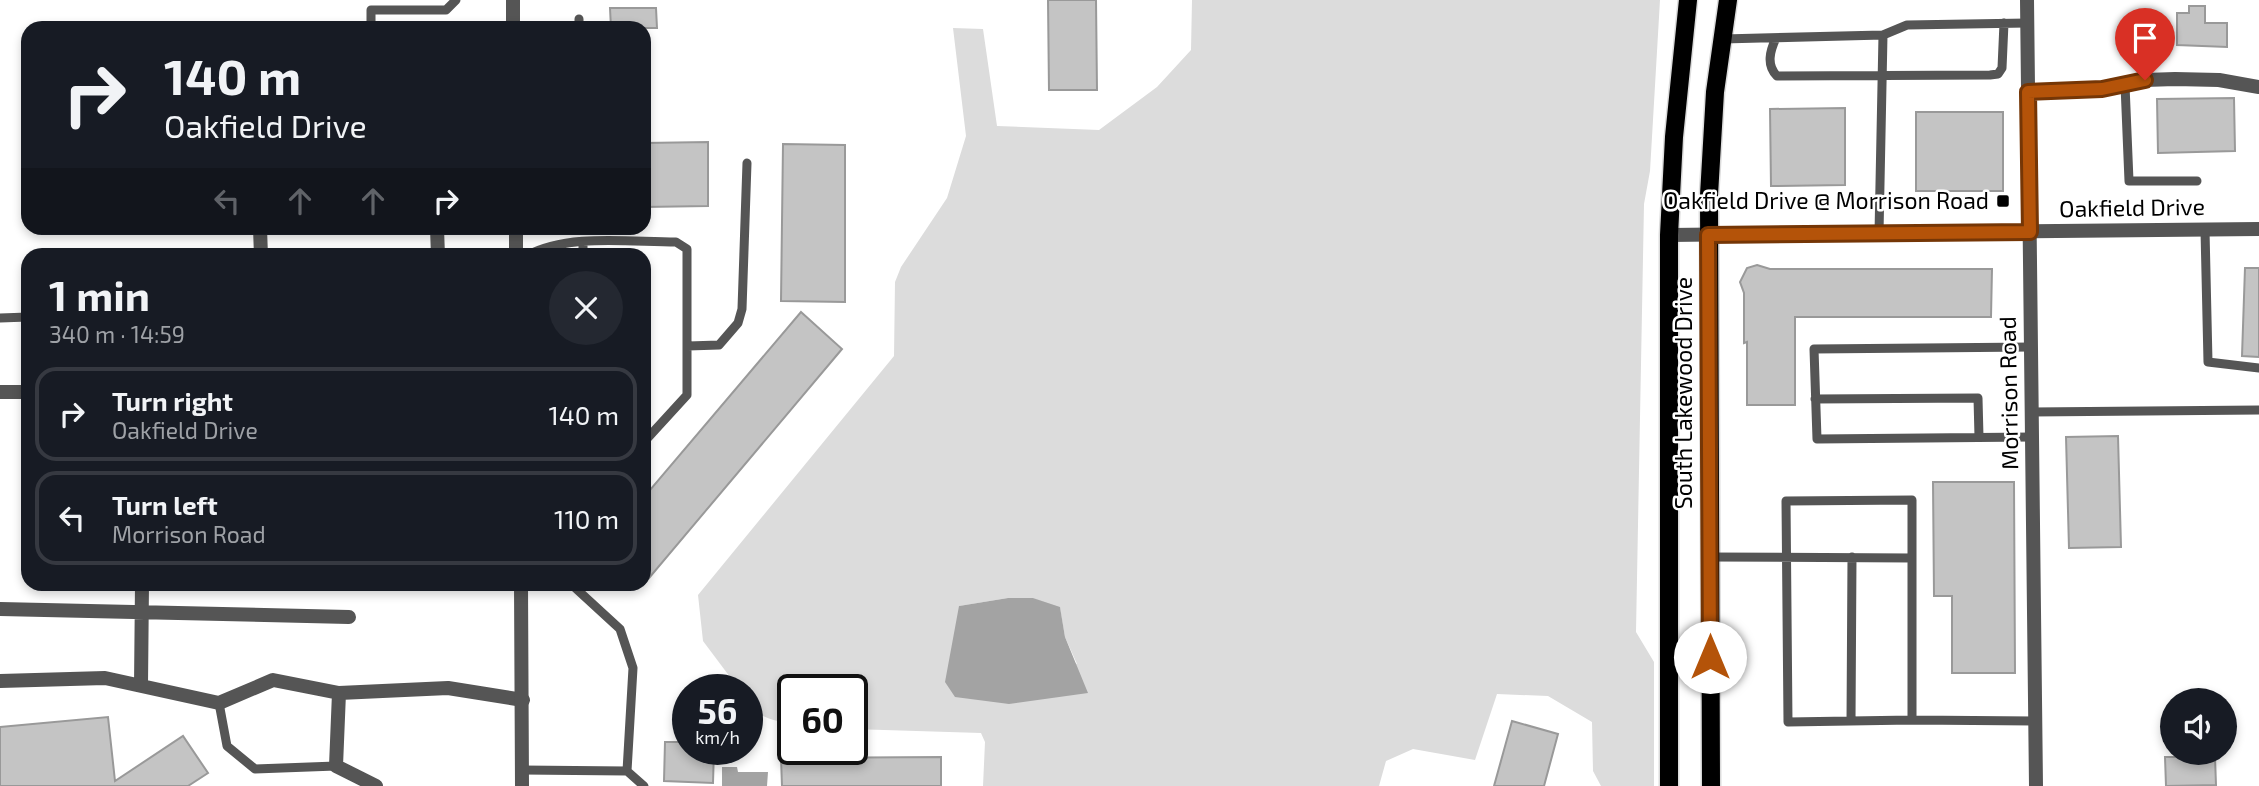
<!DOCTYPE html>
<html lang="en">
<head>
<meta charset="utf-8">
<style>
  :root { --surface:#171b24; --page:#242831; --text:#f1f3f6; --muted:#9ea1a6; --line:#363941 }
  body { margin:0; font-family:"Exo 2",sans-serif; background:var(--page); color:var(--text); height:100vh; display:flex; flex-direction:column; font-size:26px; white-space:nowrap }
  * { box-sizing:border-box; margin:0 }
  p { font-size:23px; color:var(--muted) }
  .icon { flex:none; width:38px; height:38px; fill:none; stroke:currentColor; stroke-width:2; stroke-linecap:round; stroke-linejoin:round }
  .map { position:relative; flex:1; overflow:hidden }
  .details { position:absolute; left:21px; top:248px; width:630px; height:343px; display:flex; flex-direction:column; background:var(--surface); border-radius:21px; box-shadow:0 4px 10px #0003 }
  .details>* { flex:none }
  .top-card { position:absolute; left:21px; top:21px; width:630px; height:214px; border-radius:21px; box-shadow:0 4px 10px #0003; background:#171b24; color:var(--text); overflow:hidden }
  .fabs { position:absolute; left:2160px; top:688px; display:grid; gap:14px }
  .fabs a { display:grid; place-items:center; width:77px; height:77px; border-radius:50%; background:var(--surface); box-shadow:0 4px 10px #0003; font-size:35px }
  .speed { position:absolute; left:672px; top:674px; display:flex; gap:14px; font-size:35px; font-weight:700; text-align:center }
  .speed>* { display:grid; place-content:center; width:91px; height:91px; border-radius:50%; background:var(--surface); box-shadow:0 4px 10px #0003; line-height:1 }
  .speed small { font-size:18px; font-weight:400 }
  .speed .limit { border:4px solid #111; border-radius:10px; background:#fff; color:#111 }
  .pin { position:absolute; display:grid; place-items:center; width:60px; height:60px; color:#fff; margin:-72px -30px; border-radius:50% 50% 50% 0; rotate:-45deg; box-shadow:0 0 7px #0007 }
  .pin .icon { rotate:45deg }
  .me { position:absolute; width:77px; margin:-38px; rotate:0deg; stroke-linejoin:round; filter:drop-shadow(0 0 5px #0008) }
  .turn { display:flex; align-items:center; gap:24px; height:147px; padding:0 28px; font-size:32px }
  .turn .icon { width:91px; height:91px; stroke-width:2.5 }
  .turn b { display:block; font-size:49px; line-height:60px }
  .lanes { display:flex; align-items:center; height:66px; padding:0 28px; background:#0003; justify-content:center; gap:35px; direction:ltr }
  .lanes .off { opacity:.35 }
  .round { display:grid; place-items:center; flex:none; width:74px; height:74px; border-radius:37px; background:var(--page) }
  .headline { display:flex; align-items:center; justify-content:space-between; height:119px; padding:0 28px }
  h1 { font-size:42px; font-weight:700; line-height:52px }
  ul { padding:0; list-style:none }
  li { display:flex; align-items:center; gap:21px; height:94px; margin:0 14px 10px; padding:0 14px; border:4px solid var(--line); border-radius:21px }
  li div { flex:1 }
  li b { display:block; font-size:26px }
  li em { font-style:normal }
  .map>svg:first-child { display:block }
</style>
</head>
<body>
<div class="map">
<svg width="2259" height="786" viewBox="0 0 2259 786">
  <rect width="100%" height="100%" fill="#fff"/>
  <path fill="#dcdcdc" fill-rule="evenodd" d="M 1192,0 L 1660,0 L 1650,171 L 1644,204 L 1636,632 L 1654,662 L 1654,786 L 1601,786 L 1593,771 L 1592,722 L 1548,696 L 1497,694 L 1475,760 L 1413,749 L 1386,761 L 1379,786 L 983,786 L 985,742 L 981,733 L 852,729 L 852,690 L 793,690 L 793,725 C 771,719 747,717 747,690 L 739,689 L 703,641 L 698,595 L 894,356 L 895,282 L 901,267 L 947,198 L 966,136 L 953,28 L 983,29 L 997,126 L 1099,130 L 1157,87 L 1191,50 ZM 1008,598 L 1032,598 L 1060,608 L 1065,637 L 1077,664 L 959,606 Z"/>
  <path fill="#a3a3a3" d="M 1008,598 L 1033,598 L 1060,607 L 1065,637 L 1088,693 L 1009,704 L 955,697 L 945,682 L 959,606 Z
    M 722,767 L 737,767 L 738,772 L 768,772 L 767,786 L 722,786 Z"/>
  <path fill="#c4c4c4" stroke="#999" stroke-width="2" d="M 1048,0 L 1096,0 L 1097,90 L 1049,90 Z
    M 2189,6 L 2205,6 L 2205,23 L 2227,23 L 2227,47 L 2177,45 L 2177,13 L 2189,13 Z
    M 610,8 L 656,8 L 657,28 L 611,28 Z
    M 2234,98 L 2235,151 L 2158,153 L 2157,99 Z
    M 1845,108 L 1845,185 L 1771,186 L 1770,109 Z
    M 1916,112 L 2003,112 L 2003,191 L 1916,191 Z
    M 708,142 L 708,206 L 644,207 L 644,143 Z
    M 783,144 L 845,145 L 845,302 L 781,301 Z
    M 1757,265 L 1770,269 L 1992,269 L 1991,317 L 1795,317 L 1795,405 L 1747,405 L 1747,342 L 1744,343 L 1744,293 L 1740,282 L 1747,268 Z
    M 2245,268 L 2259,268 L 2259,357 L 2242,356 Z
    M 801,312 L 842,349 L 644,584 L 644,497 Z
    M 2118,436 L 2121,547 L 2069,548 L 2066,437 Z
    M 1933,482 L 2014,482 L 2015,673 L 1952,673 L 1952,596 L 1934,596 Z
    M 108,717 L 115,781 L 183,736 L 208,773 L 188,786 L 0,786 L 0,727 Z
    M 1512,721 L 1558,734 L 1544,786 L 1494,786 Z
    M 665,742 L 688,742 L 688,749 L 714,749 L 713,783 L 664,781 Z
    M 941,757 L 941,786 L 782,786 L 781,758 Z
    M 2165,757 L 2215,757 L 2216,785 L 2166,786 Z"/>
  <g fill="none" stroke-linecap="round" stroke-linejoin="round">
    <defs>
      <path id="primary" d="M 1669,786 L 1669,235 L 1674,137 L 1688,0
        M 1711,786 L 1709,195 L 1715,92 L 1728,0"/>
    </defs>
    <use href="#primary" stroke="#dbdbdb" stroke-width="21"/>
    <path stroke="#555" stroke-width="9" d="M 371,28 L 371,10 L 446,10 L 456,0
      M 579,28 L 579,19
      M 1776,38 C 1770,51 1766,65 1777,76 L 1990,75 L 1998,74 L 2002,68 L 2004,23
      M 1723,39 L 1883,35 L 1907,25 L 2027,23
      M 2125,85 L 2129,181 L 2197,181
      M 2205,230 L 2208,362 L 2259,368
      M 1879,233 L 1883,35
      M 526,256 C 568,233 629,242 676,242 L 687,249 L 687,395 L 644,442
      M 583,256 L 583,243
      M 0,318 L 28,317
      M 688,346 L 719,345 L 738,323 L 742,309 L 747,163
      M 2032,347 L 1814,349 L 1817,439 L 2032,437
      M 1815,399 L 1978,398 L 1979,437
      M 2032,412 L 2259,410
      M 1709,557 L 1912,558 L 1912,720 L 2035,721
      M 219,703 L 227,746 L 255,769 L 336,766
      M 1912,720 L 1788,722 L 1786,501 L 1912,500 L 1912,558
      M 1851,721 L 1852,557
      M 522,770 L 627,771 L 633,668 L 620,629 L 571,584
      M 627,771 L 644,786"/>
    <path stroke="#555" stroke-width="14" d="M 2027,0 L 2036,786
      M 2028,92 L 2102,89 L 2145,80 L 2175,79 L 2219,80 L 2259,87
      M 260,228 L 261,256
      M 437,228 L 438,256
      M 0,392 L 28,392
      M 0,609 L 349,617
      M 0,681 L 105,678 L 219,703 L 273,680 L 339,693 L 448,688 L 523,700
      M 141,685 L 142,584
      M 339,693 L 336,766 L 376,786"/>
    <path stroke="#555" stroke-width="14" d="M 513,0 L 513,28
      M 516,228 L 516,256
      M 1669,235 L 2259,229
      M 521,584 L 522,786"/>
    <use href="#primary" stroke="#000" stroke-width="18"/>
  </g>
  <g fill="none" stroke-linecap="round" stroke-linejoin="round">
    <defs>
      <path id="route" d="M 1710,657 L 1708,235 L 2030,232 L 2028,92 L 2102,89 L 2145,80"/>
    </defs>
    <use href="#route" stroke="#753606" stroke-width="18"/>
    <use href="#route" stroke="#b45309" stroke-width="12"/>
  </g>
  <rect fill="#000" stroke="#fff" stroke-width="2.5" x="1996" y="194" width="14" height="14" rx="3.5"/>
  <g text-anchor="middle" stroke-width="5" stroke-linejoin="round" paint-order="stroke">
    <g font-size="23" fill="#000" stroke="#fff" text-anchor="end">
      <text x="1989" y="209">Oakfield Drive @ Morrison Road</text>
    </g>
    <g font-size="23" fill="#000" stroke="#fff">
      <text transform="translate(2132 208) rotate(-1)" y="8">Oakfield Drive</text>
      <text transform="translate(1684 393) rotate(-90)" y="8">South Lakewood Drive</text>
      <text transform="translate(2009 393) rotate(-91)" y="8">Morrison Road</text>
    </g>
  </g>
</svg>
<div class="fabs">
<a><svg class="icon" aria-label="sound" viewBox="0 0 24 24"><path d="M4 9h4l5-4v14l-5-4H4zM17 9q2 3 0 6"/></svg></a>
</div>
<div class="speed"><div>56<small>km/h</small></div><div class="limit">60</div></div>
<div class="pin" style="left:2145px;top:80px;background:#d93025"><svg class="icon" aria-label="arrive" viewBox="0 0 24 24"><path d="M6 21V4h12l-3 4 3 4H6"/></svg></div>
<svg class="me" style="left:1710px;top:657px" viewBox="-20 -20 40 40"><circle r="19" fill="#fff"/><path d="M0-13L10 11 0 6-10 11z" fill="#b45309"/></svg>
<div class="top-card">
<div class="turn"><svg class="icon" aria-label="right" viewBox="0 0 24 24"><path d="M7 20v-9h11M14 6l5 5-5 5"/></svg><div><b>140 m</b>Oakfield Drive</div></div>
<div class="lanes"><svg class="icon off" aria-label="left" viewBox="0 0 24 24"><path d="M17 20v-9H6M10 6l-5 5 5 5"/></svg><svg class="icon off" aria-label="ahead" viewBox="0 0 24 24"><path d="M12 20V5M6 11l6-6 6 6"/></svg><svg class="icon off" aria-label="ahead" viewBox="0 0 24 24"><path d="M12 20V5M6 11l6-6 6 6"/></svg><svg class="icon" aria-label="right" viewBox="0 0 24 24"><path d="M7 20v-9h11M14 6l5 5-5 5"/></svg></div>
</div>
<section class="details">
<div class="headline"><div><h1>1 min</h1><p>340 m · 14:59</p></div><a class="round"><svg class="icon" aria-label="close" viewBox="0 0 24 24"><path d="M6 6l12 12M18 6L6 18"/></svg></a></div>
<ul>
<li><svg class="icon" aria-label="right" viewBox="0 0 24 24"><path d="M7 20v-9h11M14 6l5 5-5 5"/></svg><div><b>Turn right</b><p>Oakfield Drive</p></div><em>140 m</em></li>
<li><svg class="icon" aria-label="left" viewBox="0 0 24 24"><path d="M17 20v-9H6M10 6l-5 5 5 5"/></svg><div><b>Turn left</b><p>Morrison Road</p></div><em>110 m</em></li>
</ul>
</section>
</div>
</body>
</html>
